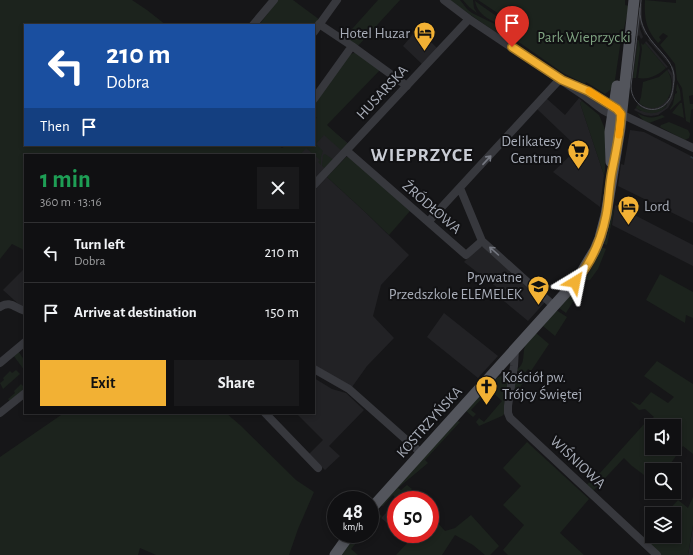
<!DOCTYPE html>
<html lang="en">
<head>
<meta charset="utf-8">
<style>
  :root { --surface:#101012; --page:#19191b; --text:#f1f3f6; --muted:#9c9d9f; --line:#303032; --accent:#f2b134 }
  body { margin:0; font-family:"Alegreya Sans",sans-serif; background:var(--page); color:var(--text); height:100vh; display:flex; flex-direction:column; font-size:15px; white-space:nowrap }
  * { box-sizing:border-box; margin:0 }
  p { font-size:13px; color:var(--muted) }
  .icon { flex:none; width:22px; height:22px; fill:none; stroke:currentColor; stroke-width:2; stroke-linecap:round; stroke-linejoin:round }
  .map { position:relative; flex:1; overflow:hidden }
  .side { position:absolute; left:24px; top:154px; width:291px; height:260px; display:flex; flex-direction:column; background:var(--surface); border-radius:0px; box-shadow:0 2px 6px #0003,0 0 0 1px var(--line) }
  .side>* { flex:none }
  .guide { position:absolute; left:24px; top:24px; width:291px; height:122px; border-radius:0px; box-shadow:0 2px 6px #0003,0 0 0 1px var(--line); background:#1a4fa0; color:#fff; overflow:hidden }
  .buttons { position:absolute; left:645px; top:419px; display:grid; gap:8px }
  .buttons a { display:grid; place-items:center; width:36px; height:36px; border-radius:0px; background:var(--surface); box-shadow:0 2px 6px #0003,0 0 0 1px var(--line); font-size:20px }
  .speed { position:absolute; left:327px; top:491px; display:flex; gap:8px; font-size:20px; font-weight:700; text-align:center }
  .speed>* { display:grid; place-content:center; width:52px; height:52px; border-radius:50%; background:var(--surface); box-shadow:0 2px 6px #0003,0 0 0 1px var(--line); line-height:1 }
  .speed small { font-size:10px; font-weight:400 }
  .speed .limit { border:6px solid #d22; background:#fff; color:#111 }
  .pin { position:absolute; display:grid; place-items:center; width:34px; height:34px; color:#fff; margin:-41px -17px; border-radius:50% 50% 50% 0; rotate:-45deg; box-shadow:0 0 4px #0007 }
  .pin .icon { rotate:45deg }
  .me { position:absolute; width:44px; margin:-22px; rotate:35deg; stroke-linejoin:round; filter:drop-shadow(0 0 3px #0008) }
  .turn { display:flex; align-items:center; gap:14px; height:84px; padding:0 16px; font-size:18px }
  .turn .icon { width:52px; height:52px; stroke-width:2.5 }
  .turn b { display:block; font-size:28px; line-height:34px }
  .then { display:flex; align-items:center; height:38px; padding:0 16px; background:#0003; gap:8px; font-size:15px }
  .round { display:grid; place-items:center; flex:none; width:42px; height:42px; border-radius:0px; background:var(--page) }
  .overview { display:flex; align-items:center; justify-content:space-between; height:68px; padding:0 16px }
  h1 { font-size:24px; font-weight:700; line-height:30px; color:#1e9e55 }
  .action { display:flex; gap:8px; margin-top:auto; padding:8px 16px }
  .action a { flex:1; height:46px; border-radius:0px; background:var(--accent); color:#111; font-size:16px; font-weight:700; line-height:46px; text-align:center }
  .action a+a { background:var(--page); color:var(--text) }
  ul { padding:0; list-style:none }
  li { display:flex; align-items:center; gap:12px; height:60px; padding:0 16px; border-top:1px solid var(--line) }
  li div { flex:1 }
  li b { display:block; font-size:15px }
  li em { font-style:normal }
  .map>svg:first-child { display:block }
</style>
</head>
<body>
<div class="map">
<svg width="693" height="555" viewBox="0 0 693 555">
  <rect width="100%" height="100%" fill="#161618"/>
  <path fill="#222225" d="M 640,3 L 642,4 L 642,21 L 647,34 L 645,35 L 640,24 L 640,29 L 643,37 L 641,39 L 639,35 L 638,36 L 635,36 Z
    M 413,34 L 421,41 L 425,36 L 438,49 L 423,65 L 403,46 Z
    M 650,38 L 671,63 L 669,64 L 648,40 Z
    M 635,40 L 638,40 L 633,78 L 630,78 Z
    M 646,41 L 668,67 L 666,68 L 645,43 Z
    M 673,66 L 675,74 L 675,80 L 673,99 L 668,108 L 658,115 L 651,116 L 644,115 L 634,110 L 636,108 L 641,111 L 660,111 L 666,107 L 667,104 L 662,108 L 652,111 L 645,110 L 637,105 L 639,103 L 643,106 L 669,98 L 672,88 L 672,82 L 671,76 L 667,70 L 669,69 L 672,73 L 671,67 Z
    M 546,98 L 565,115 L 579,98 L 582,101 L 580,103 L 604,175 L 600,207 L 553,172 L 578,148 L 537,109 Z
    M 317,118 L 350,145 L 314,183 L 314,155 L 296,155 L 297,154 L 286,145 L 314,145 L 314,120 Z
    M 630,130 L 644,132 L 693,157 L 693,223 L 618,186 L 621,164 L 624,165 Z
    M 327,177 L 364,211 L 409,255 L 381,285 L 373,316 L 394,338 L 367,366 L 352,387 L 314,365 L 314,191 Z
    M 615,205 L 693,245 L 693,266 L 612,225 Z
    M 479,247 L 486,247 L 546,301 L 528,321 L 499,297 L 503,292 L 464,262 Z
    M 25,268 L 25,308 L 24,309 L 3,290 Z
    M 444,313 L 498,356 L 478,378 L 427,337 Z
    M 314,378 L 332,389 L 346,393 L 364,410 L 329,446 L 340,456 L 325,470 L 309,454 L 323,440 L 296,413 L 314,413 Z
    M 409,492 L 417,500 L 400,500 Z
    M 396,503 L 396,530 L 381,518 Z
    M 693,525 L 693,555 L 688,555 L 693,527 Z
    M 401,534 L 422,534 L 412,543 Z"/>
  <path fill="#1c231d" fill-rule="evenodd" d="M 0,0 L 132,0 L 147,10 L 166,25 L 25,25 L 25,145 L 278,145 L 282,148 L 286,145 L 314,145 L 314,120 L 317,118 L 314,116 L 314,104 L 349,55 L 356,52 L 380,70 L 327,125 L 349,145 L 342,151 L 324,135 L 316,144 L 323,151 L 321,157 L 321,165 L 318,162 L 320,160 L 306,148 L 300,155 L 297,154 L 296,155 L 25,155 L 25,252 L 22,249 L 12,244 L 0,259 Z
    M 278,0 L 293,0 L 320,20 L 314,30 L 314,25 L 259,25 Z
    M 378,0 L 400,0 L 357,47 L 344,38 Z
    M 449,0 L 460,0 L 467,9 L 472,13 L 509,31 L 504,38 Z
    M 463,0 L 473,0 L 474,8 L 477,13 L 469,7 Z
    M 478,0 L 625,0 L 625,5 L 629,6 L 620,46 L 614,87 L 605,94 L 586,82 L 585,84 L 563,73 L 510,36 L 514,27 L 517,26 Z
    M 645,0 L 676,3 L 676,0 L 693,0 L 693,95 L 689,96 L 690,104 L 693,104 L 693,109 L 691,110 L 690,123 L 686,121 L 682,88 L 677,80 L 675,64 L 660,45 L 668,36 L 663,33 L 659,37 L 661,40 L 658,43 C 646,29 644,19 645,0 Z
    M 475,1 L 509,25 L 510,29 C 496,22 478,18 475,1 Z
    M 511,39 C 534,57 559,73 586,87 L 566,79 L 509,41 Z
    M 638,40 L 639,41 L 640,49 L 636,78 L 633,78 Z
    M 641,43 L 643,45 L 645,43 L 666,68 C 658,75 649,80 638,78 L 642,49 Z
    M 667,70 C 681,90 661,120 639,103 L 641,97 L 643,82 L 659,77 Z
    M 677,83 L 680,90 L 681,100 L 670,110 L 670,109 L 673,104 L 675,94 L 677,93 L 677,91 L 676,91 Z
    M 582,101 L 599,115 L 605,129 L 605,170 L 604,175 L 580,103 Z
    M 680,103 L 682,103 L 684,118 L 672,113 Z
    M 668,104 C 659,116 647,115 636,108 L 637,105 C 648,113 658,111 668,104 Z
    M 637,113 C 646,118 653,119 662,115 L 665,117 L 649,123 L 644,121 Z
    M 669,122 L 688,130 L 690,134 L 689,138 L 685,140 L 660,127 L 661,125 Z
    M 325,154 L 334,160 L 326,169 L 322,166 L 323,155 Z
    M 346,157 L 350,157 L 410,211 L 389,235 L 364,211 L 327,177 Z
    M 612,208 L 614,210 L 607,245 L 604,244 L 608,233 Z
    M 602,247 L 606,249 L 598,269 L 590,280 L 584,280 L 590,271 Z
    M 660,274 L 693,292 L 693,318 L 686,315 L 685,323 L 646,300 Z
    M 575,290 L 579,292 L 566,313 L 559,308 Z
    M 556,310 L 567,317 L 555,336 L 543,326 Z
    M 536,333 L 549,344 L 531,371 L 528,369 L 526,372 L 517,371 L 516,370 C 526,364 522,355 525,346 C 527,342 533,337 536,333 Z
    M 18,351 L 25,361 L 25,371 L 13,355 Z
    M 657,361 L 693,384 L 693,454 L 683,446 L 666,470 L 652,470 L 652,481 L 632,466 L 624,458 L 592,492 L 585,486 L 600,473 L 645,423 L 654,417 L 645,409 L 639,410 L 630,401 L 640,405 L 651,392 L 668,403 L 674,397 L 644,376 ZM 652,426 L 674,426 L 674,448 L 652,448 Z
    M 16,370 L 20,374 L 3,389 L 0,383 L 4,380 L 3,378 L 10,371 L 12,373 Z
    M 508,373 L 509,375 L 504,414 L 502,416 L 479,426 L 476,422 L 479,418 L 484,422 L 502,401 L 490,390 L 471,410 L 476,414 L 473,417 L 466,411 L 494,379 Z
    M 515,375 L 527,377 L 512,399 Z
    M 21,384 L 23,386 L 25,384 L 25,389 L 10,401 L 8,399 L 15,393 L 14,391 Z
    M 64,413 L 226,413 L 240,425 L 296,480 L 314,492 L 298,529 L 289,555 L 156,555 L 140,548 L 138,555 L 0,555 L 0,457 Z
    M 457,421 L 460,422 L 425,460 L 428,463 L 398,488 L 401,490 L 407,485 L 412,489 L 400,500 L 397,500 L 393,495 L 383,506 L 380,506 Z
    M 527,442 L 589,499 L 560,533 L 584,555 L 508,555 L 503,550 L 524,525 L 503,505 L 521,486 L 503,468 Z
    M 693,497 L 693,525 L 688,555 L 661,555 L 642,538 L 652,528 L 652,536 L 674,536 L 674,514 L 665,514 L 678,500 L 688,508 Z
    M 376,511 L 382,516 L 370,528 L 370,517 L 374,515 L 373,514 Z
    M 471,515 L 499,546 L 490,555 L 485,555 L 473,545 L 455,535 L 442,555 L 396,555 L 409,541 L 412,543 L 422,534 L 430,534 L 430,527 L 436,521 L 445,531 L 455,528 Z
    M 356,534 L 364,534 L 351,549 L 358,555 L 340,555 Z"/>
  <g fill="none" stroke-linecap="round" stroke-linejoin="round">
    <path stroke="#2c353c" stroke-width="1.5" d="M 691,157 L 693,158"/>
    <path stroke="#37383d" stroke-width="8" d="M 444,0 L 469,19 L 586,97 C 595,104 605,114 617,115
      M 319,24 L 352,46 L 407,86
      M 253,25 L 274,0
      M 314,32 L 337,0
      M 576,85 L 614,106 L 621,114 L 693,148
      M 314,99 L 352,46
      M 347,151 L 466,255 L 482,241
      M 314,185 L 469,19
      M 460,188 L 482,241 L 554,306
      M 429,221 L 560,79
      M 0,307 C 10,300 15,308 25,311
      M 515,349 L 514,366 L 508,406 L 508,413 L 510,418 L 657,555
      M 0,363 L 25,342
      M 314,369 L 349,389 L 421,453
      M 0,413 L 25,393
      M 265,413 L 318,468"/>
    <path stroke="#53555c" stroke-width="11" d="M 611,162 L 610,132 L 617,86
      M 370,510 L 570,288 L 580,275 L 595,250 L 600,238 L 606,215 L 620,128 L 634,0
      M 335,555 L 350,534"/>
    <path stroke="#4a4c52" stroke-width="1" d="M 640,8 C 638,44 676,53 674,80 C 673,87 673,94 669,100 C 656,119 631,107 631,86 C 634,58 638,29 641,1 L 641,0"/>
  </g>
  <defs><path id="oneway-shaft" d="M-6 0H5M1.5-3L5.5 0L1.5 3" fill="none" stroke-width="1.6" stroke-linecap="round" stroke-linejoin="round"/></defs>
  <g stroke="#757881">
    <use href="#oneway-shaft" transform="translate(487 160) rotate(-47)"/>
    <use href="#oneway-shaft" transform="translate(494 251) rotate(-138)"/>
  </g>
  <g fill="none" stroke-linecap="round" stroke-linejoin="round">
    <defs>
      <path id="route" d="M 512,47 L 562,80 L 588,91 L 617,109 L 621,114 C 620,134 616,152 612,171 C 609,186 609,201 606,216 C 601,241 591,263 575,282"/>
    </defs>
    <use href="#route" stroke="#9d7322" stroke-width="10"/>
    <use href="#route" stroke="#f2b134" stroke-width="7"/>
    <path stroke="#f59e0b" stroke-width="7" d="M 589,91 L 617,109 L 621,114 L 619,135"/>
  </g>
  <defs>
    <symbol id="hotel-pin" viewBox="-11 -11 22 30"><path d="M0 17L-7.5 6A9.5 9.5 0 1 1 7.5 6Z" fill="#f2b134" stroke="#111113"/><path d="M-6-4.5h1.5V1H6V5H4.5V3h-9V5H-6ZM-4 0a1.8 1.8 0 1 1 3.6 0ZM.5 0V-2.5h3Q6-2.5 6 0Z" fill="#111"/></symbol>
    <symbol id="supermarket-pin" viewBox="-11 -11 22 30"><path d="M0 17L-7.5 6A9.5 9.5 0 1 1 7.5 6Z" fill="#f2b134" stroke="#111113"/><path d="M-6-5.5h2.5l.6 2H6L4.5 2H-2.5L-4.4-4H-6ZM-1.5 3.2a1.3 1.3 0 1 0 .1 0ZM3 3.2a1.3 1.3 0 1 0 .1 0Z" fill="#111"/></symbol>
    <symbol id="school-pin" viewBox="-11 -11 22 30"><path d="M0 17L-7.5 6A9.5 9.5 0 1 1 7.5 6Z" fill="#f2b134" stroke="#111113"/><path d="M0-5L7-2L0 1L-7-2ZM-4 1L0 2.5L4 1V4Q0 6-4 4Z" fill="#111"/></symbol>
    <symbol id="church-pin" viewBox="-11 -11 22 30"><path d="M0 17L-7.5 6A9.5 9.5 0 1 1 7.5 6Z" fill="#f2b134" stroke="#111113"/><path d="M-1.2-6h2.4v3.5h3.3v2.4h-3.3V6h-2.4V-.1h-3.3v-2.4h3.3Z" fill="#111"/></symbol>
  </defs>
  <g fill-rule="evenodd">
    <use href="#hotel-pin" x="412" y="20" width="25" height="34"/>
    <use href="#supermarket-pin" x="566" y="138" width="25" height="34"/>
    <use href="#hotel-pin" x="616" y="194" width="25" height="34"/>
    <use href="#school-pin" x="526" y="274" width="25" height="34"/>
    <use href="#church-pin" x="474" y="374" width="25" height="34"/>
  </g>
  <g text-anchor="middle" stroke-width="4" stroke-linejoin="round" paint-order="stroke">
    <g font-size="15" fill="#a8adb8" stroke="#111113" text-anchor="end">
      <text x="410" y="38">Hotel Huzar</text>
      <text x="562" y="146">Delikatesy<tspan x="562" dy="17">Centrum</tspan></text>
      <text x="644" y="211" text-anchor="start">Lord</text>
      <text x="522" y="282">Prywatne<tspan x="522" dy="17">Przedszkole ELEMELEK</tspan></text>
      <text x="502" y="382" text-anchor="start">Kościół pw.<tspan x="502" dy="17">Trójcy Świętej</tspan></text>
    </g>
    <g font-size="15" fill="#7fa381" stroke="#111113">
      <text x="584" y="42">Park Wieprzycki</text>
    </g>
    <g font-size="15" fill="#a8adb8" stroke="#111113">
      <text transform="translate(382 92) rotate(-47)" y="5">HUSARSKA</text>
      <text transform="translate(432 207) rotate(41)" y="5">ŹRÓDŁOWA</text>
      <text transform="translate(429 422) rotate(-48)" y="5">KOSTRZYŃSKA</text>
      <text transform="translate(578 462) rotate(43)" y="5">WIŚNIOWA</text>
    </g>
    <g font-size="19" font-weight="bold" letter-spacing="1" fill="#c9ccd4" stroke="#111113">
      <text x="422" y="161">WIEPRZYCE</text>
    </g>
  </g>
</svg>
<div class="buttons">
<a><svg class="icon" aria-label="sound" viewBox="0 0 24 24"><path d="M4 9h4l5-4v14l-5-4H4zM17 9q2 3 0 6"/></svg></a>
<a><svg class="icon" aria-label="search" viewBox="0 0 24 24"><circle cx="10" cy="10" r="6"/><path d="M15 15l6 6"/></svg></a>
<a><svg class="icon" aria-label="layers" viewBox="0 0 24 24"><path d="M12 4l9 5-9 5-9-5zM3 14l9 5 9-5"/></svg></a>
</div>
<div class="speed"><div>48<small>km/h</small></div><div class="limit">50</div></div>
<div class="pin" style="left:512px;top:47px;background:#d93025"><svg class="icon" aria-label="arrive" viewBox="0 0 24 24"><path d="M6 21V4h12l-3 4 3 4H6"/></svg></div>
<svg class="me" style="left:575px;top:282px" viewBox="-20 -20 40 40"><path d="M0-17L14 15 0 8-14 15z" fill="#f2b134" stroke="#fff" stroke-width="4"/></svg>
<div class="guide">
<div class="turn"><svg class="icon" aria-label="left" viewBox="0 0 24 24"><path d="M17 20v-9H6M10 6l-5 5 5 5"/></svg><div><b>210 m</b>Dobra</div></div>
<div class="then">Then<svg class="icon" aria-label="arrive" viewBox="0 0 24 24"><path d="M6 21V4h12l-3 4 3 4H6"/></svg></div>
</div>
<section class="side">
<div class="overview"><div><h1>1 min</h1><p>360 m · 13:16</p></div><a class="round"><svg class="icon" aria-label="close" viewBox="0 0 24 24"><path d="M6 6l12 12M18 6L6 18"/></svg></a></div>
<ul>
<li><svg class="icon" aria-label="left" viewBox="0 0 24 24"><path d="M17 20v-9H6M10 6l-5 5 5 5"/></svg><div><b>Turn left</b><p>Dobra</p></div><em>210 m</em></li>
<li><svg class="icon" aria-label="arrive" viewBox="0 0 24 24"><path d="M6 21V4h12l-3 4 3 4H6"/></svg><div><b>Arrive at destination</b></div><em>150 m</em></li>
</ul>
<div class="action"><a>Exit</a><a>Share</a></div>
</section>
</div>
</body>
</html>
